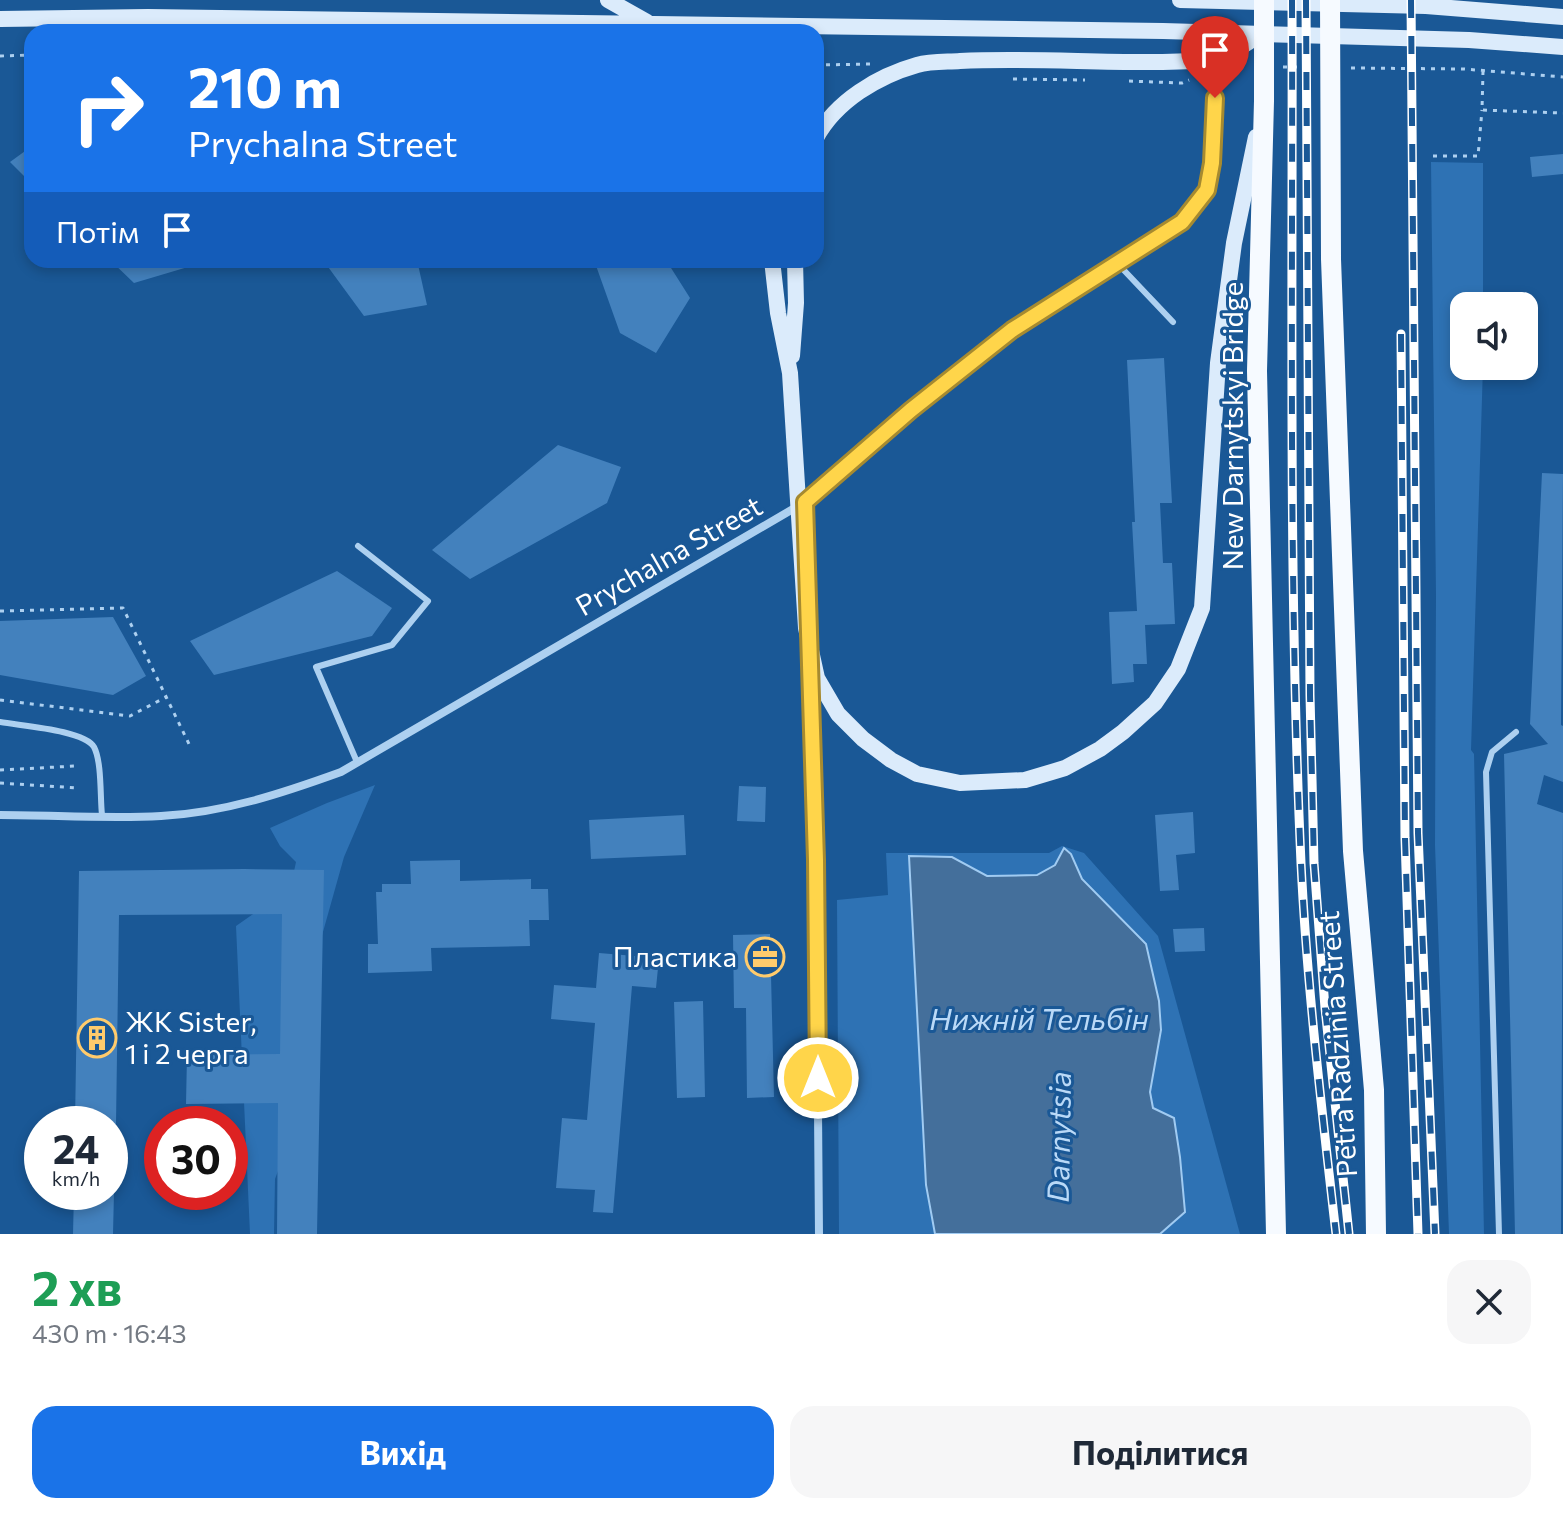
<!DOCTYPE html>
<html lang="uk">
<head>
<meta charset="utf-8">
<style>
  :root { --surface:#fff; --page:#f6f6f7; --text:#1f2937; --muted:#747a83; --accent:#1a73e8 }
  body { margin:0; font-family:Commissioner,sans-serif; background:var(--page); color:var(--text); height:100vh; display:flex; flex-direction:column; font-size:30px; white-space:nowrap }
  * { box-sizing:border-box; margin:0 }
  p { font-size:26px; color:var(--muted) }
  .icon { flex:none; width:44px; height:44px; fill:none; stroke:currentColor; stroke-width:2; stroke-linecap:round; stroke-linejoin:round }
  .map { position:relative; height:1234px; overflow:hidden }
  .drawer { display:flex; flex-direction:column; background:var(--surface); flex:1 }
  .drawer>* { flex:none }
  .hud { position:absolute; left:24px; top:24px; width:800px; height:244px; border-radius:24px; box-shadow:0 4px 12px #0003; background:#1a73e8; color:#fff; overflow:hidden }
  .buttons { position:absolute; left:1450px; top:292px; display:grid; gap:16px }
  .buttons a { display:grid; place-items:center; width:88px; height:88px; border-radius:16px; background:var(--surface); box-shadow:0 4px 12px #0003; font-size:40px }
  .speed { position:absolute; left:24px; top:1106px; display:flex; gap:16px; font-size:40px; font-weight:700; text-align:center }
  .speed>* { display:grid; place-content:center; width:104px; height:104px; border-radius:50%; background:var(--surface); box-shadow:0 4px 12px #0003; line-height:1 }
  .speed small { font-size:20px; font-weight:400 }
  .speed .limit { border:12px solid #d22; background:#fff; color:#111 }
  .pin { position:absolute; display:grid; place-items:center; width:68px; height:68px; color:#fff; margin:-82px -34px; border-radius:50% 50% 50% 0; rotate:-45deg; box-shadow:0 0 8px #0007 }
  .pin .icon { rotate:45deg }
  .me { position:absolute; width:88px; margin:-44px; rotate:0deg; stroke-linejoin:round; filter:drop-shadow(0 0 6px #0008) }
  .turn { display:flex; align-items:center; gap:28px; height:168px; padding:0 32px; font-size:36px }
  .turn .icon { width:104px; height:104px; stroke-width:2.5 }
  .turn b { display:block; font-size:56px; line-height:68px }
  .then { display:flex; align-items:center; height:76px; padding:0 32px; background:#0003; gap:16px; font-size:30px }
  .round { display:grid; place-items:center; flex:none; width:84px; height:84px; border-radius:24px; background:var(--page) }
  .summary { display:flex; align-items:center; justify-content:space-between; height:136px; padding:0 32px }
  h1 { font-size:48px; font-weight:700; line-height:60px; color:#1e9e55 }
  .cta { display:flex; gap:16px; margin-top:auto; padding:16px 32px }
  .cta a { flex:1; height:92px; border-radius:24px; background:var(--accent); color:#fff; font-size:32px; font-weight:700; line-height:92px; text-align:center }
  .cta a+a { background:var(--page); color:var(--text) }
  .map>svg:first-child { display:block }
</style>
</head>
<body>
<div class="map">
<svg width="1563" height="1234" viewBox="0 0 1563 1234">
  <rect width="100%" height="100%" fill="#1a5896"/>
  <path fill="#2e72b4" d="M 1431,162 L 1483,163 L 1483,306 L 1464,306 L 1464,366 L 1483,366 L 1471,750 L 1474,754 L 1484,1234 L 1449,1234 L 1435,845 L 1436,595 Z
    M 375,785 L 344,857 L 321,939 L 287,1147 L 275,1179 L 274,1234 L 250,1234 L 236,926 L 256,912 L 289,895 L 296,862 L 280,846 L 270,828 L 327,803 Z
    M 1062,846 L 1084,853 L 1158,936 L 1240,1234 L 1160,1234 L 1185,1212 L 1180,1157 L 1174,1119 L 1153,1108 L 1150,1092 L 1159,1001 L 1147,945 L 1082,879 L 1071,854 L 1037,875 L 987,876 L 952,857 L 926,1185 L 935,1234 L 839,1234 L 837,900 L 888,895 L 886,853 L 1049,853 Z"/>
  <path fill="#446f9b" stroke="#a0cbf2" stroke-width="2" d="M 1064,848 L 1071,854 L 1082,879 L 1146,944 L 1159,1001 L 1161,1030 L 1150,1092 L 1153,1108 L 1174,1118 L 1180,1157 L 1185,1212 L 1160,1234 L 935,1234 L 926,1185 L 909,856 L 952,857 L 987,876 L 1037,875 L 1055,865 Z"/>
  <path fill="#4381bd" d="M 32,146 L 32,184 L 10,162 Z
    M 1563,154 L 1563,174 L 1532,177 L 1530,157 Z
    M 110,260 L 197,260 L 198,264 L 134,283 Z
    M 323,260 L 417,260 L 427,305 L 364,316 Z
    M 594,260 L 666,260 L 690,298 L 656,353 L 620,333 Z
    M 1164,358 L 1172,503 L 1160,503 L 1163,563 L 1172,563 L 1175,624 L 1145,625 L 1147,664 L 1133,664 L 1134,682 L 1112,684 L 1109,612 L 1137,611 L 1132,522 L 1135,522 L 1127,360 Z
    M 558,445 L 621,467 L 607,503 L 470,579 L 432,550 Z
    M 1542,473 L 1563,474 L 1561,725 L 1563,726 L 1563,782 L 1544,775 L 1537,804 L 1563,813 L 1561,1234 L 1515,1234 L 1504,754 L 1548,744 L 1530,724 Z
    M 337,571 L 392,608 L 372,636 L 214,675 L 190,641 Z
    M 113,617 L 146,676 L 113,695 L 0,675 L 0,621 Z
    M 739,786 L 766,787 L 765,822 L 737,821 Z
    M 1193,812 L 1195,853 L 1176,855 L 1179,890 L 1160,891 L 1155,815 Z
    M 684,815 L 686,855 L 591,859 L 589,820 Z
    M 460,860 L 460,881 L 531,879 L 531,889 L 548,889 L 549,920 L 529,920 L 530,946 L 431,948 L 432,971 L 368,973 L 368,944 L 378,944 L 376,892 L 382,892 L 382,884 L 411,884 L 410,861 Z
    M 244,869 L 324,870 L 317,1234 L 277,1234 L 278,1103 L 186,1104 L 187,1055 L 280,1054 L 282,914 L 119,915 L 116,1124 L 75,1124 L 79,871 Z
    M 1204,928 L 1205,951 L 1175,952 L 1173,929 Z
    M 770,934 L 774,1097 L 747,1098 L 746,1008 L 734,1008 L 733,935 Z
    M 599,953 L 659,958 L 656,988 L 632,986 L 613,1213 L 593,1212 L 595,1190 L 556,1188 L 562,1118 L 587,1120 L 595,1023 L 551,1019 L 554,985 L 596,988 Z
    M 703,1001 L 705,1097 L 677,1098 L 674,1002 Z
    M 74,1192 L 114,1192 L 113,1234 L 73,1234 Z"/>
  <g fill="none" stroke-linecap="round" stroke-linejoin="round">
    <path stroke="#add0f0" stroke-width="3" stroke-dasharray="4 6" stroke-linecap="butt" d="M 0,56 L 32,55
      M 816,65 L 871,64
      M 1283,67 L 1312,67
      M 1351,68 L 1464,69 L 1563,77
      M 1483,71 L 1482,110 L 1563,113
      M 1013,79 L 1085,80
      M 1129,81 L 1182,83 L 1189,80
      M 1433,156 L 1478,156 L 1482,110
      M 0,611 L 123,608 L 190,746
      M 0,700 L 130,716 L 166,697
      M 0,770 L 76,766
      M 0,783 L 79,788"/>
    <path stroke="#add0f0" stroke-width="6" d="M 1118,264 L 1173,322
      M 0,722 C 21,726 84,730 94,747 C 102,762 100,798 102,815
      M 357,762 L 316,667 L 392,645 L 428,601 L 358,546
      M 1499,1234 L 1486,772 L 1492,752 L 1516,732"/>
    <path stroke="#add0f0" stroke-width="8" d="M 810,674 L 816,860 L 819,1234
      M 0,815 C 53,815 108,819 161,816 C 223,813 283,793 341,772 L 805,502 L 911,410 L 1012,330 L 1182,222 C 1191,213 1200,204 1205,192 C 1220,162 1215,94 1214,59"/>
    <path stroke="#dbebfb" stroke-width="16" d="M 608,0 L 647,22
      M 1180,0 L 1426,6 L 1563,17
      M 0,19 L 148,17 L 1163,31 L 1469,40 L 1563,47
      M 816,138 C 836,101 878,76 917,65 C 931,61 946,62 960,61 C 1021,58 1083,62 1144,62 C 1186,62 1225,64 1259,34
      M 772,260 L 778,313 L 790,373 L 806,628 L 817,678 L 838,714 L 863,739 L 891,760 L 917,774 L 960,783 L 1025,780 L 1065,768 L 1100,749 L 1123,732 L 1155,703 L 1178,669 L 1202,608 L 1218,363 L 1234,243 L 1256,137
      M 792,356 L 796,303 L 795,260"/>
    <path stroke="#f6faff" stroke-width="20" d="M 1264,0 L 1264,101 L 1257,371 L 1276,1234
      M 1330,0 L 1331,259 L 1353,851 L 1374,1090 L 1376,1234"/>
    <defs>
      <path id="rail" d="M 1292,0 C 1293,287 1288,576 1301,863 C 1307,987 1322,1111 1336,1234
        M 1306,0 L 1310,695 L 1314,863 L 1325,1008 L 1349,1234
        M 1411,0 L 1418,833 L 1435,1234
        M 1401,334 L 1405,838 L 1418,1234"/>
    </defs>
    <use href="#rail" stroke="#fff" stroke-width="9"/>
    <use href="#rail" stroke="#1a5896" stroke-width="6" stroke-dasharray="18" stroke-linecap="butt"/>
  </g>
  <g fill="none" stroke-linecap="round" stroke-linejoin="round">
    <defs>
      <path id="route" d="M 818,1078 L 816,860 L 805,502 L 911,410 L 1012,330 L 1182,222 L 1207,190 L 1212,163 L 1215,98"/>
    </defs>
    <use href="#route" stroke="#a68a30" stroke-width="20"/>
    <use href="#route" stroke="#ffd54a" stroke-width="14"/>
  </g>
  <defs>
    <symbol id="office-ring" viewBox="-11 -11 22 22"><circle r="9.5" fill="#1a5896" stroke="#ffcb6c" stroke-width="1.5"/><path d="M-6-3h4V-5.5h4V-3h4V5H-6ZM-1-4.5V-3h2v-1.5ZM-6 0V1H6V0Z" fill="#ffcb6c"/></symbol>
    <symbol id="building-ring" viewBox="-11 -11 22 22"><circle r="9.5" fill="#1a5896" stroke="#ffcb6c" stroke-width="1.5"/><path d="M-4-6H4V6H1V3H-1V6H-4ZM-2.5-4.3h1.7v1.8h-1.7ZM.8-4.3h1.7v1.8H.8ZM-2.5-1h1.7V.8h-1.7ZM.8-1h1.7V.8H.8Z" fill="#ffcb6c"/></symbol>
  </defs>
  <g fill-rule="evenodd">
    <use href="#office-ring" x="743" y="935" width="44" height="44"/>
    <use href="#building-ring" x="75" y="1016" width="44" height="44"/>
  </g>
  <g text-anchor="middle" stroke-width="6" stroke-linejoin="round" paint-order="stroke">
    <g font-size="28" fill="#fff" stroke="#1a5896">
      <text transform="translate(1233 426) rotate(-90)" y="10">New Darnytskyi Bridge</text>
      <text transform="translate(669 556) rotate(-30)" y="10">Prychalna Street</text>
      <text transform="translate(1338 1044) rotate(-94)" y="10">Petra Radzinia Street</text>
    </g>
    <g font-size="28" fill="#fff" stroke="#1a5896" text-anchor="end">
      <text x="737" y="967">Пластика</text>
      <text x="125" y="1032" text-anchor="start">ЖК Sister,<tspan x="125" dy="32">1 і 2 черга</tspan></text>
    </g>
    <g font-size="30" font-style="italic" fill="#bad9f7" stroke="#1a5896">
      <text x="1039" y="1030">Нижній Тельбін</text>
      <text transform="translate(1060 1137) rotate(-89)" y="10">Darnytsia</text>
    </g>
  </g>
</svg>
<div class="buttons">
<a><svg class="icon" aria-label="sound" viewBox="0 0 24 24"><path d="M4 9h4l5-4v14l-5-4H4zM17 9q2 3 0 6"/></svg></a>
</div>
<div class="speed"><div>24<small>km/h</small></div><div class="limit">30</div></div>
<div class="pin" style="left:1215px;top:98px;background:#d93025"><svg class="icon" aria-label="arrive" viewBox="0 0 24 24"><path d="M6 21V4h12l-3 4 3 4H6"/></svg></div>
<svg class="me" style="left:818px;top:1078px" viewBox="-20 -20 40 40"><circle r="17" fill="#ffd54a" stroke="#fff" stroke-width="3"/><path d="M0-11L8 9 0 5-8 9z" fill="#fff"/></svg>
<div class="hud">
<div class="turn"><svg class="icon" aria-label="right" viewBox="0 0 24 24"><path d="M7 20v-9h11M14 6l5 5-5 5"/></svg><div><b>210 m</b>Prychalna Street</div></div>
<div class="then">Потім<svg class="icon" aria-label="arrive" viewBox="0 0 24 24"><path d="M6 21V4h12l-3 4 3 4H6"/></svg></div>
</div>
</div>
<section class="drawer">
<div class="summary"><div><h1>2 хв</h1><p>430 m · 16:43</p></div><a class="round"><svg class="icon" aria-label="close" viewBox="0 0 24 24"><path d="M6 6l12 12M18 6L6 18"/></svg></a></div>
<div class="cta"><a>Вихід</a><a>Поділитися</a></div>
</section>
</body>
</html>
